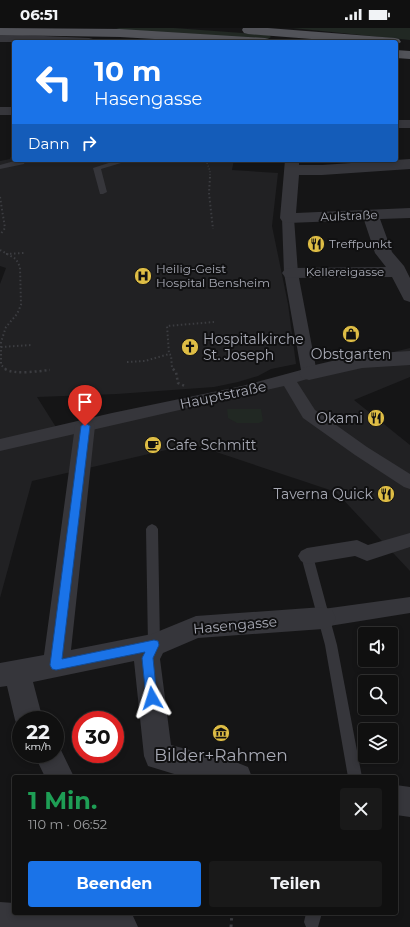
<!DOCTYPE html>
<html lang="de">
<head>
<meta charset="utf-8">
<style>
  :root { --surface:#101010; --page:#191919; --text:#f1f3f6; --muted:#9c9d9f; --line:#303030; --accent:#1a73e8 }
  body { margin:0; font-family:Montserrat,sans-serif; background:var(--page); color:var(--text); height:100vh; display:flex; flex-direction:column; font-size:15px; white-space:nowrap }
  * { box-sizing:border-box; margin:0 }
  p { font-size:13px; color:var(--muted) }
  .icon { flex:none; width:22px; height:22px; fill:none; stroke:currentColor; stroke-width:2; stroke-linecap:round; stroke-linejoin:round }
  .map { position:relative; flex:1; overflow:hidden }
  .panel { position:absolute; left:12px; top:747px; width:386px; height:140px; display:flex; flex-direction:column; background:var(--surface); border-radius:4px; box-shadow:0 2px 6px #0003,0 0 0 1px var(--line) }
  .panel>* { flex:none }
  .banner { position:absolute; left:12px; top:12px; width:386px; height:122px; border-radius:4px; box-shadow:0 2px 6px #0003,0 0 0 1px var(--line); background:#1a73e8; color:#fff; overflow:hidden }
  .controls { position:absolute; left:358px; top:599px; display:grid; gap:8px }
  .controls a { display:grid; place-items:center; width:40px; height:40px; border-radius:4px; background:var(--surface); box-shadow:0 2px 6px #0003,0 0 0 1px var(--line); font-size:20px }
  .speed { position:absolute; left:12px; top:683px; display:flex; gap:8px; font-size:20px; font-weight:700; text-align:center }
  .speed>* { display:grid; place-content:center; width:52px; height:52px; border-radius:50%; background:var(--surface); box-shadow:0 2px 6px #0003,0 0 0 1px var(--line); line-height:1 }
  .speed small { font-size:10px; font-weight:400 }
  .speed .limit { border:6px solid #d22; background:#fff; color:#111 }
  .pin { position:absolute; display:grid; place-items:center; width:34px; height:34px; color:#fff; margin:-41px -17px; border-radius:50% 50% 50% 0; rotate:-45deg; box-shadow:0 0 4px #0007 }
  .pin .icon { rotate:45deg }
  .me { position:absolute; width:44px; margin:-22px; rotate:354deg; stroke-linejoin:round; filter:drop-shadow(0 0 3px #0008) }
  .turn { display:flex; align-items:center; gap:14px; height:84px; padding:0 16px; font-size:18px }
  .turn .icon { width:52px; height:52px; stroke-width:2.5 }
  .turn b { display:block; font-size:28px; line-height:34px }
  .then { display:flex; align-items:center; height:38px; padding:0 16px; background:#0003; gap:8px; font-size:15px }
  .round { display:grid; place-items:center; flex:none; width:42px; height:42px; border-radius:4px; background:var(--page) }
  .headline { display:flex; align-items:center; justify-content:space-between; height:68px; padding:0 16px }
  h1 { font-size:24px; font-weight:700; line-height:30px; color:#1e9e55 }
  .action { display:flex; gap:8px; margin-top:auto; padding:8px 16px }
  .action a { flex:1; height:46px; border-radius:4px; background:var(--accent); color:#fff; font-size:16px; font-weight:700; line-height:46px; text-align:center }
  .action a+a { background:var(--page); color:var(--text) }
  .status { display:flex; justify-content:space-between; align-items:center; height:28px; padding:0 20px; background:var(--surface); direction:ltr }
  .status svg { height:11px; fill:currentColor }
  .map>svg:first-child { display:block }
</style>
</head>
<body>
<div class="status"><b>06:51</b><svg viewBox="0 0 49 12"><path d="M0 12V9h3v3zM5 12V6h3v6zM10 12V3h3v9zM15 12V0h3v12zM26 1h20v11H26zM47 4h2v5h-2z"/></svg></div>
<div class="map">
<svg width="410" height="899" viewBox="0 0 410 899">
  <rect width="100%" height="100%" fill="#151516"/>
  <path fill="#212123" d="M 14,120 L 14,132 L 234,132 L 232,142 L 278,145 L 272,198 L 288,276 L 296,336 L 271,341 L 258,348 L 238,354 L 214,359 L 117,366 L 37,369 L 59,404 L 410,320 L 410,349 L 354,372 L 410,417 L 410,543 L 336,464 L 192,416 L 32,453 L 0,570 L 0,256 L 6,240 L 0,238 L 0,133 L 10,131 Z"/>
  <path fill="#212823" d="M 116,0 L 174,0 L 269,7 L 271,9 L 268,11 L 125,3 Z
    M 292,0 L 410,0 L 410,12 Z
    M 227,381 L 261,381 L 263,393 L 259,395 L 237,395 L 228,390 Z"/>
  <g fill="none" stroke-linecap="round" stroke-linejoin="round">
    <path stroke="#3c3d41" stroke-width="1.5" stroke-dasharray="1 2" stroke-linecap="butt" d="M 206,132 L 210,143 L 210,150"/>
    <path stroke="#3c3d41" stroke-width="2" stroke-dasharray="1.5 2.5" stroke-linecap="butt" d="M 210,149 L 209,165 L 213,201
      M 0,169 L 5,200 L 0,207
      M 0,222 L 16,231 L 20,239 L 21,277 L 17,286 L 6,299 L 1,314 L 1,337 L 7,342
      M 6,226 L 24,225
      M 1,319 L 31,317
      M 127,334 L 145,333 L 169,326
      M 174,342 L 172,340 L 171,327 L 169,326 L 167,298 L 214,294"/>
    <path stroke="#3c3d41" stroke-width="2.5" stroke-dasharray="2 3" stroke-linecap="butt" d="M 5,341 C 13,347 40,343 50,342
      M 173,341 L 176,344 L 178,355 L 185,358"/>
    <path stroke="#3c3d41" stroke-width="3" stroke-dasharray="2.5 4" stroke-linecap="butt" d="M 231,899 L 232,885"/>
    <path fill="#36363b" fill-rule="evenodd" d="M 18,132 L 26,132 L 24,136 L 0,141 L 0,137 Z
      M 118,132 L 131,132 L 101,141 L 107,164 L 103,166 L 100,166 L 93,140 Z
      M 152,496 L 156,498 L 158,501 L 160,617 L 159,621 L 154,623 L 149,621 L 148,617 L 146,501 L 148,498 Z
      M 307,523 L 311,524 L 313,528 L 337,617 L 362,749 L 348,749 L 325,617 L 301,528 L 303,524 Z
      M 306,885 L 322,885 L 318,899 L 306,899 L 304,894 Z"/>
    <path fill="#36363b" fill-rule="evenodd" d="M 288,186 L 292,187 L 294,190 L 298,245 L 317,345 L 314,349 L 297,354 L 315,382 L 367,419 L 410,446 L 410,461 L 404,459 L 355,427 L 303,390 L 284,358 L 0,423 L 0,411 L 112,385 L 242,358 L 301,342 L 284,245 L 282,190 L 284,187 Z
      M 410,505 L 410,519 L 367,533 L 355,528 L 307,536 L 301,533 L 298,528 L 301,523 L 307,520 L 357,512 L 368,517 Z
      M 410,569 L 410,585 L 323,599 L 316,596 L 313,590 L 316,584 L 323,581 Z"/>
    <path fill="#36363b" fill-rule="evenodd" d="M 0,6 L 89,10 L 93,11 L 95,14 L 0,14 Z
      M 0,79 L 14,79 L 14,87 L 0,87 Z
      M 396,92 L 410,92 L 410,100 L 396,100 Z
      M 410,131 L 410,141 L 322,147 L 299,147 L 296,185 L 410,180 L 410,190 L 380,191 L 392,224 L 404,238 L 410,250 L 410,274 L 404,272 L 392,249 L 291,250 L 285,249 L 282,245 L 285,241 L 291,240 L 386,239 L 375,225 L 364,192 L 288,195 L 282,193 L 280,190 L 285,132 L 299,132 L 299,137 L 322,137 Z
      M 410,323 L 410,337 L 362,340 L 309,352 L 302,350 L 299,345 L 302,340 L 362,326 Z
      M 85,390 L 92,393 L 95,398 L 71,622 L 152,606 L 196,588 L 323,579 L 332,582 L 336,590 L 332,598 L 323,601 L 198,610 L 163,625 L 160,631 L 171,717 L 238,735 L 248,739 L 252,749 L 184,749 L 148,738 L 144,728 L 134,633 L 33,654 L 43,692 L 21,692 L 21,702 L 19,701 L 15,692 L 7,658 L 0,659 L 0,635 L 44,627 L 75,398 L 78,393 Z
      M 55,715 L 58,716 L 74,749 L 45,749 L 34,726 L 55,726 Z
      M 396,757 L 410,759 L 410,789 L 396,787 Z
      M 0,874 L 14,875 L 14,885 L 127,885 L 133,888 L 138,899 L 0,899 Z"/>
    <path fill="#525359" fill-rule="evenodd" d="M 0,0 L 120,1 L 265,10 L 269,11 L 271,14 L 206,14 L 120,9 L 0,7 Z
      M 243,0 L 268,0 L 395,10 L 399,11 L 401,14 L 396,17 L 396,14 L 350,14 L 248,6 L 244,5 L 242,2 Z
      M 396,22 L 410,23 L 410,31 L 396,30 Z"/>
  </g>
  <path fill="#1a73e8" stroke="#114b97" d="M 85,395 L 90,398 L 62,631 L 154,612 L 158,613 L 159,617 L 153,630 L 157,670 L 156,674 L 152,675 L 148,674 L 146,670 L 142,630 L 145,624 L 56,642 L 52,641 L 50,637 L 81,398 Z"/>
  <defs>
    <symbol id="restaurant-disc" viewBox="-11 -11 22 22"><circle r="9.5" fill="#debd45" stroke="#101011"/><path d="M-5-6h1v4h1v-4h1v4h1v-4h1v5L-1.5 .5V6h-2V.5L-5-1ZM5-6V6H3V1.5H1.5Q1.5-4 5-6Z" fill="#111"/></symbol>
    <symbol id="hospital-disc" viewBox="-11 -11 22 22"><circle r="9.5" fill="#debd45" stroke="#101011"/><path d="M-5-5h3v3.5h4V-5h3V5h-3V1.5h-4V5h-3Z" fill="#111"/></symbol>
    <symbol id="shop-disc" viewBox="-11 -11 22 22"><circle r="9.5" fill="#debd45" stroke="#101011"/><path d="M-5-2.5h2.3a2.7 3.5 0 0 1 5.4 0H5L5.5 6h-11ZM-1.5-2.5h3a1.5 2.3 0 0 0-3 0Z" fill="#111"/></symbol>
    <symbol id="church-disc" viewBox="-11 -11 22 22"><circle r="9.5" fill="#debd45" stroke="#101011"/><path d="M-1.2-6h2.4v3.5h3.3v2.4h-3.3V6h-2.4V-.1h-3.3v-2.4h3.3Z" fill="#111"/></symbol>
    <symbol id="cafe-disc" viewBox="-11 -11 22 22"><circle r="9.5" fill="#debd45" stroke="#101011"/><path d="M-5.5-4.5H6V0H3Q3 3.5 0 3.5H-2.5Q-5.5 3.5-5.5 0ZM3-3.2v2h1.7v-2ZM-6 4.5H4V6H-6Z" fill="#111"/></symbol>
    <symbol id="museum-disc" viewBox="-11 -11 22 22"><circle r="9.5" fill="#debd45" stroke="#101011"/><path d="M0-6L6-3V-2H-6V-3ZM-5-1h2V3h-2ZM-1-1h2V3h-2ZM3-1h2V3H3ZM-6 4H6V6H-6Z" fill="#111"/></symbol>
  </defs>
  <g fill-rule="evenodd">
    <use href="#restaurant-disc" x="306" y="206" width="20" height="20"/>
    <use href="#hospital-disc" x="133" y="238" width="20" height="20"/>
    <use href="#shop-disc" x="341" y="296" width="20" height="20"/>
    <use href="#church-disc" x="180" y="309" width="20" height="20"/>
    <use href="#restaurant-disc" x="366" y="380" width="20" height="20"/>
    <use href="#cafe-disc" x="143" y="407" width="20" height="20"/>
    <use href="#restaurant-disc" x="376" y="456" width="20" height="20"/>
    <use href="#museum-disc" x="211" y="695" width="20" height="20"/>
  </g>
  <g text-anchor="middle" stroke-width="4" stroke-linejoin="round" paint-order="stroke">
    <g font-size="12" fill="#a8aab5" stroke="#101011">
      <text transform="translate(349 188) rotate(-2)" y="4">Aulstraße</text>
      <text x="345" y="248">Kellereigasse</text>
    </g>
    <g font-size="12" fill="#a8aab5" stroke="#101011" text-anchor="start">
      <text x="329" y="220">Treffpunkt</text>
      <text x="156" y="245">Heilig-Geist<tspan x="156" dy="14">Hospital Bensheim</tspan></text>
    </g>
    <g font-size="14" fill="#a8aab5" stroke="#101011" text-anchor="start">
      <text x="203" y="316">Hospitalkirche<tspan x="203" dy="16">St. Joseph</tspan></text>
      <text x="351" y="331" text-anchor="middle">Obstgarten</text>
      <text x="363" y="395" text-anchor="end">Okami</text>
      <text x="166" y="422">Cafe Schmitt</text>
      <text x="373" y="471" text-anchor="end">Taverna Quick</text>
    </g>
    <g font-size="14" fill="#a8aab5" stroke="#101011">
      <text transform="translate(223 367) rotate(-12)" y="5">Hauptstraße</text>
      <text transform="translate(235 597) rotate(-5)" y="5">Hasengasse</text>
    </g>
    <g font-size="17" fill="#a8aab5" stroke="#101011">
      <text x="221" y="733">Bilder+Rahmen</text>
    </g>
  </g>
</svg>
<div class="controls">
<a><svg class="icon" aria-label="sound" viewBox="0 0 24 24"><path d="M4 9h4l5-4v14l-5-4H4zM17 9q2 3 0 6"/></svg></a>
<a><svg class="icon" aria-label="search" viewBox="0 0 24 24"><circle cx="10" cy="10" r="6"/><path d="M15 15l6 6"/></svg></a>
<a><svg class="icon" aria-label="layers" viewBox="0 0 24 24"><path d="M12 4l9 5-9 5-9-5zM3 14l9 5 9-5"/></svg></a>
</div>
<div class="speed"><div>22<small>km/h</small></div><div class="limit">30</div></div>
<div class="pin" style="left:85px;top:398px;background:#d93025"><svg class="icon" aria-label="arrive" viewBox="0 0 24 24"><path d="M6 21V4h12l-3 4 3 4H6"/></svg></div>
<svg class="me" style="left:152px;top:670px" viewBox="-20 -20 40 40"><path d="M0-17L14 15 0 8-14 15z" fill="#1a73e8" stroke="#fff" stroke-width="4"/></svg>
<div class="banner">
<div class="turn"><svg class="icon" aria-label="left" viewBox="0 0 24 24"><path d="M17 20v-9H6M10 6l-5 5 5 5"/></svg><div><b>10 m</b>Hasengasse</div></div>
<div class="then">Dann<svg class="icon" aria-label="right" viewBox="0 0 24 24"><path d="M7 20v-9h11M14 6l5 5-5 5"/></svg></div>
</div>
<section class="panel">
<div class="headline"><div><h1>1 Min.</h1><p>110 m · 06:52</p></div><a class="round"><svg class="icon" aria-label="close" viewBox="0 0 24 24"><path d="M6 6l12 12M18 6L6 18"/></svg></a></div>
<div class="action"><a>Beenden</a><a>Teilen</a></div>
</section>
</div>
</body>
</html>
